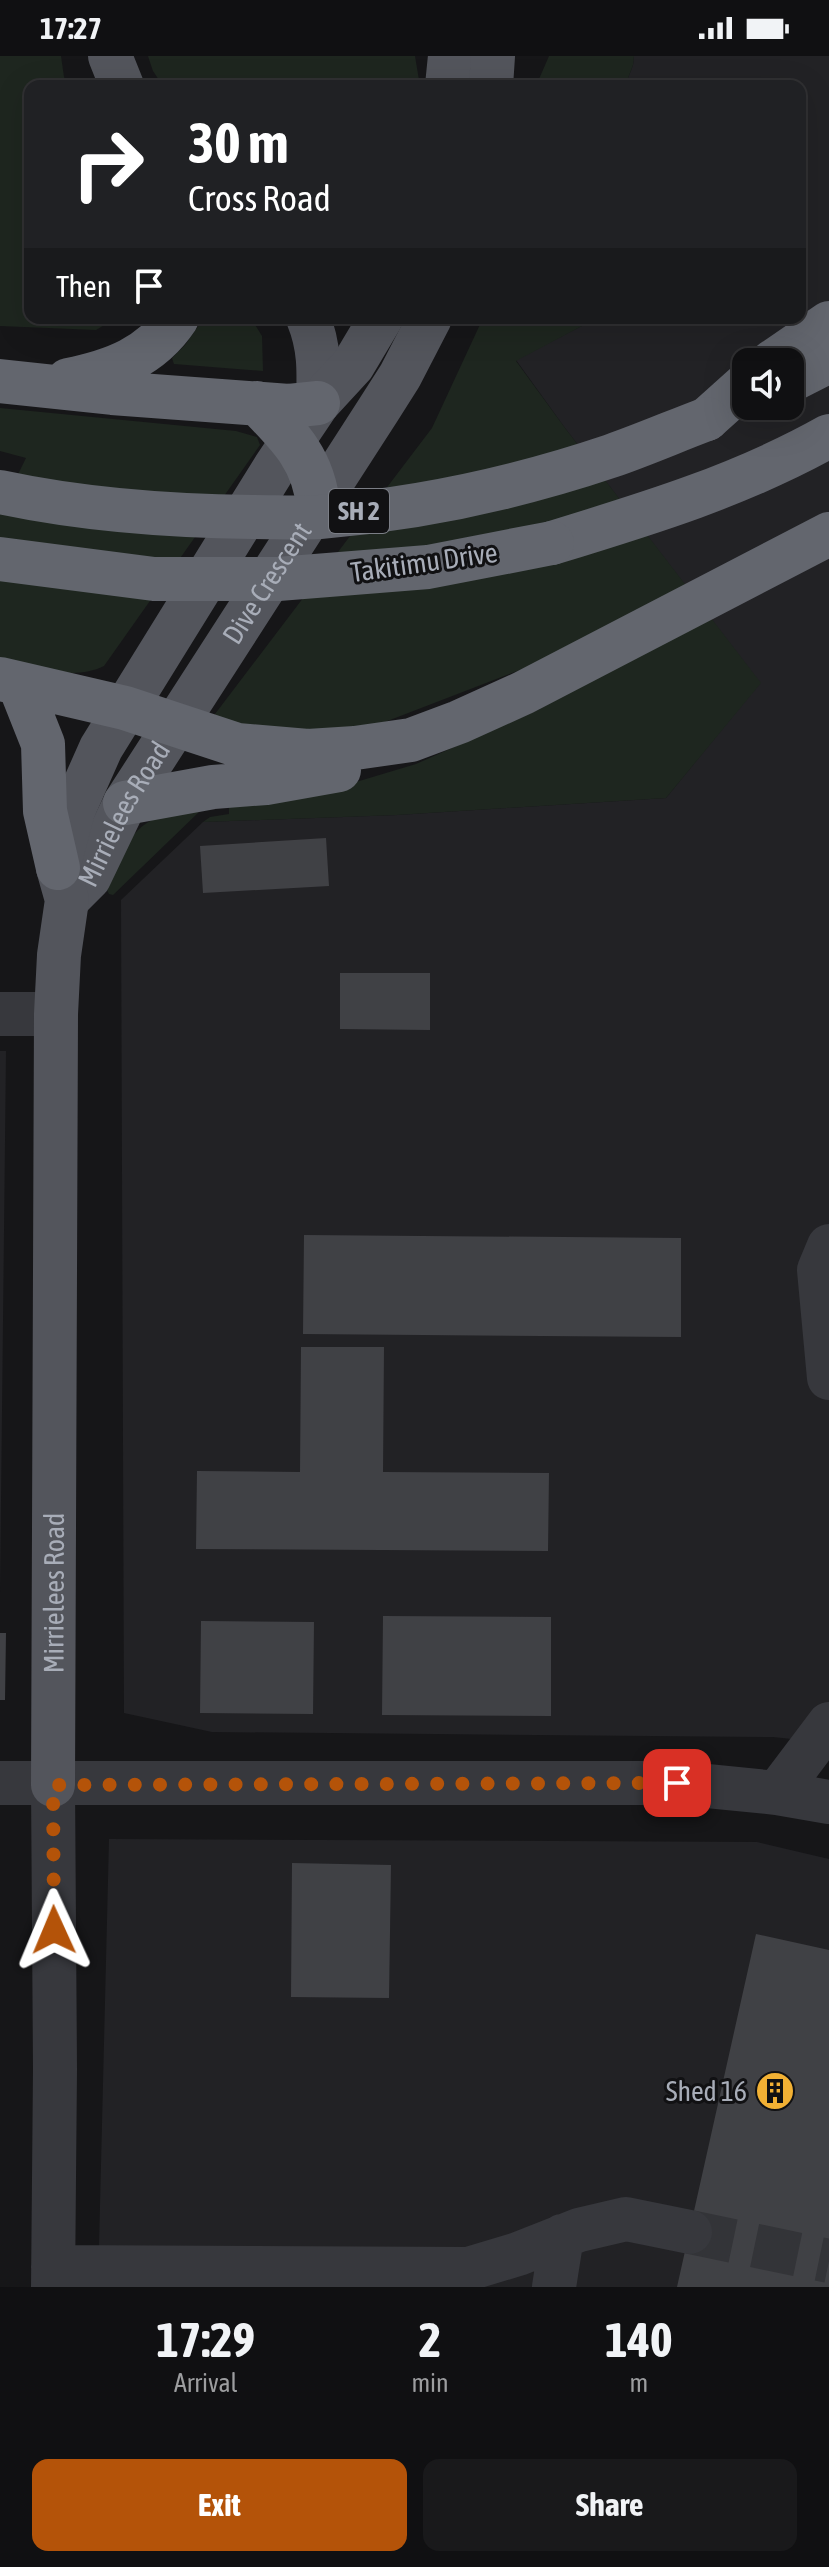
<!DOCTYPE html>
<html lang="en">
<head>
<meta charset="utf-8">
<style>
  :root { --surface:#101012; --page:#19191b; --text:#f1f3f6; --muted:#9c9d9f; --line:#303032; --accent:#b45309 }
  body { margin:0; font-family:"Asap Condensed",sans-serif; background:var(--page); color:var(--text); height:100vh; display:flex; flex-direction:column; font-size:30px; white-space:nowrap }
  * { box-sizing:border-box; margin:0 }
  p { font-size:26px; color:var(--muted) }
  .icon { flex:none; width:44px; height:44px; fill:none; stroke:currentColor; stroke-width:2; stroke-linecap:round; stroke-linejoin:round }
  .map { position:relative; height:2231px; overflow:hidden }
  .details { display:flex; flex-direction:column; background:var(--surface); flex:1 }
  .details>* { flex:none }
  .guide { position:absolute; left:24px; top:24px; width:782px; height:244px; border-radius:16px; box-shadow:0 8px 32px #0002,0 0 0 2px var(--line); background:#202124; color:#fff; overflow:hidden }
  .buttons { position:absolute; left:732px; top:292px; display:grid; gap:16px }
  .buttons a { display:grid; place-items:center; width:72px; height:72px; border-radius:16px; background:var(--surface); box-shadow:0 8px 32px #0002,0 0 0 2px var(--line); font-size:40px }
  .pin { position:absolute; display:grid; place-items:center; width:68px; height:68px; color:#fff; margin:-34px; border-radius:16px; box-shadow:0 4px 12px #0006 }
  .me { position:absolute; width:88px; margin:-44px; rotate:359deg; stroke-linejoin:round; filter:drop-shadow(0 0 6px #0008) }
  .turn { display:flex; align-items:center; gap:28px; height:168px; padding:0 32px; font-size:36px }
  .turn .icon { width:104px; height:104px; stroke-width:2.5 }
  .turn b { display:block; font-size:56px; line-height:68px }
  .then { display:flex; align-items:center; height:76px; padding:0 32px; background:#0003; gap:16px; font-size:30px }
  .eta { display:flex; justify-content:space-evenly; align-items:center; height:136px; text-align:center }
  .eta b { font-size:48px; font-weight:700; line-height:56px }
  .action { display:flex; gap:16px; margin-top:auto; padding:16px 32px }
  .action a { flex:1; height:92px; border-radius:16px; background:var(--accent); color:#fff; font-size:32px; font-weight:700; line-height:92px; text-align:center }
  .action a+a { background:var(--page); color:var(--text) }
  .status { display:flex; justify-content:space-between; align-items:center; height:56px; padding:0 40px; background:var(--surface); direction:ltr }
  .status svg { height:22px; fill:currentColor }
  .map>svg:first-child { display:block }
</style>
</head>
<body>
<div class="status"><b>17:27</b><svg viewBox="0 0 49 12"><path d="M0 12V9h3v3zM5 12V6h3v6zM10 12V3h3v9zM15 12V0h3v12zM26 1h20v11H26zM47 4h2v5h-2z"/></svg></div>
<div class="map">
<svg width="829" height="2231" viewBox="0 0 829 2231">
  <rect width="100%" height="100%" fill="#161618"/>
  <path fill="#222225" fill-rule="evenodd" d="M 634,0 L 829,0 L 829,1687 L 773,1681 L 212,1676 L 124,1657 L 121,844 L 203,766 L 397,759 L 666,742 L 760,627 L 565,372 L 516,304 L 597,262 L 800,262 L 800,30 L 625,30 L 633,9 ZM 746,306 L 790,306 L 790,350 L 746,350 Z
    M 0,995 L 6,995 L 0,1537 Z
    M 109,1783 L 757,1786 L 829,1803 L 829,2231 L 98,2231 Z"/>
  <path fill="#1e261f" d="M 0,0 L 61,0 L 64,21 L 69,30 L 30,30 L 30,262 L 116,262 L 96,274 L 0,270 Z
    M 148,0 L 415,0 L 420,30 L 163,30 L 153,15 Z
    M 549,0 L 634,0 L 633,9 L 625,30 L 536,30 Z
    M 204,262 L 251,262 L 262,280 L 263,315 L 174,308 L 172,302 L 185,289 Z
    M 483,262 L 597,262 L 516,305 L 565,372 L 761,627 L 666,742 L 397,759 L 203,766 L 210,761 L 229,758 L 229,748 L 306,741 L 416,708 L 540,653 L 525,612 L 377,669 L 283,679 L 212,662 L 432,372 Z
    M 0,352 L 236,375 L 257,381 L 260,389 L 104,610 C 72,626 33,610 0,603 L 0,455 L 26,402 L 0,395 Z
    M 212,751 L 199,756 L 113,839 L 109,838 L 107,834 C 116,810 126,778 150,765 C 164,757 195,755 212,751 Z"/>
  <path fill="#404145" d="M 326,782 L 329,830 L 203,837 L 200,790 Z
    M 340,917 L 430,917 L 430,974 L 340,973 Z
    M 304,1179 L 681,1182 L 681,1281 L 303,1278 Z
    M 301,1291 L 384,1291 L 383,1416 L 549,1417 L 548,1495 L 196,1493 L 197,1415 L 300,1416 Z
    M 383,1560 L 551,1561 L 551,1660 L 382,1659 Z
    M 201,1565 L 314,1566 L 313,1658 L 200,1657 Z
    M 0,1577 L 6,1577 L 5,1644 L 0,1644 Z
    M 292,1807 L 391,1809 L 389,1942 L 291,1941 Z
    M 756,1878 L 829,1894 L 829,2231 L 677,2231 Z"/>
  <g fill="none" stroke-linecap="round" stroke-linejoin="round">
    <path stroke="#333438" stroke-width="44" stroke-dasharray="44 22" stroke-linecap="butt" d="M 690,2176 L 829,2205"/>
    <path stroke="#37383d" stroke-width="44" d="M 0,958 L 56,958
      M 829,1190 L 819,1214 L 829,1322
      M 0,1727 L 677,1727 L 777,1737 L 829,1746
      M 777,1737 L 829,1668
      M 53,2211 L 468,2213 L 518,2198 L 579,2174 L 626,2163 L 690,2176
      M 53,2231 L 55,2013 L 53,1729
      M 554,2231 L 562,2180"/>
    <g stroke="#53555c" stroke-width="44">
      <path d="M 110,0 L 122,30"/>
      <path d="M 447,30 L 450,0"/>
      <path d="M 491,30 L 493,0"/>
      <path d="M 308,262 C 320,291 319,316 318,347"/>
      <path id="s1" d="M 67,844 L 89,822 L 125,747 L 379,353 L 400,320 L 430,262"/>
      <path id="s2" d="M 53,1729 L 56,958 L 59,899 L 67,844 L 58,812 L 73,755 L 101,692 L 275,411 L 318,347 L 353,309 L 381,262"/>
    </g>
    <path stroke="#63666e" stroke-width="44" d="M 772,306 L 829,267
      M 68,324 C 113,315 151,301 177,262
      M 0,325 L 112,337 L 289,350 L 318,347
      M 790,325 L 829,305
      M 257,347 C 288,379 314,403 318,450
      M 707,363 L 746,328
      M 552,487 C 647,458 742,429 829,380
      M 0,623 L 125,652 L 237,689 L 308,695 L 355,692 L 411,684 L 459,666 L 523,637 L 829,478
      M 20,630 L 43,688 L 45,755 L 58,812
      M 125,747 L 213,731 L 266,727 L 339,714"/>
    <path stroke="#63666e" stroke-width="44" d="M 0,436 C 84,454 168,460 253,461 C 275,461 298,462 320,461 C 417,453 519,431 611,400 C 643,389 675,375 707,363
      M 0,503 L 154,523 L 278,523 L 428,511 L 552,487"/>
  </g>
  <g fill="none" stroke-linecap="round" stroke-linejoin="round">
    <path stroke="#b45309" stroke-width="14" stroke-dasharray="0 25.2" d="M 54,1874 L 53,1729 L 677,1727"/>
  </g>
  <defs>
    <symbol id="building-disc" viewBox="-11 -11 22 22"><circle r="9.5" fill="#f2b134" stroke="#111113"/><path d="M-4-6H4V6H1V3H-1V6H-4ZM-2.5-4.3h1.7v1.8h-1.7ZM.8-4.3h1.7v1.8H.8ZM-2.5-1h1.7V.8h-1.7ZM.8-1h1.7V.8H.8Z" fill="#111"/></symbol>
  </defs>
  <g fill-rule="evenodd">
    <use href="#building-disc" x="753" y="2013" width="44" height="44"/>
  </g>
  <g text-anchor="middle" stroke-width="6" stroke-linejoin="round" paint-order="stroke">
    <rect fill="#111113" stroke="#7b7e86" stroke-width="2" x="329" y="433" width="60" height="44" rx="6"/>
    <g font-size="26" font-weight="bold" fill="#a8adb8">
      <text x="359" y="464">SH 2</text>
    </g>
    <g font-size="28" fill="#a8adb8" stroke="#111113">
      <text transform="translate(424 506) rotate(-8)" y="10">Takitimu Drive</text>
      <text dy="10" stroke="none"><textPath href="#s1" startOffset="376">Dive Crescent</textPath></text>
      <text dy="10" stroke="none"><textPath href="#s1" startOffset="104">Mirrielees Road</textPath></text>
      <text dy="10" stroke="none"><textPath href="#s2" startOffset="192">Mirrielees Road</textPath></text>
    </g>
    <g font-size="28" fill="#a8adb8" stroke="#111113" text-anchor="end">
      <text x="747" y="2045">Shed 16</text>
    </g>
  </g>
</svg>
<div class="buttons">
<a><svg class="icon" aria-label="sound" viewBox="0 0 24 24"><path d="M4 9h4l5-4v14l-5-4H4zM17 9q2 3 0 6"/></svg></a>
</div>
<div class="pin" style="left:677px;top:1727px;background:#d93025"><svg class="icon" aria-label="arrive" viewBox="0 0 24 24"><path d="M6 21V4h12l-3 4 3 4H6"/></svg></div>
<svg class="me" style="left:54px;top:1874px" viewBox="-20 -20 40 40"><path d="M0-17L14 15 0 8-14 15z" fill="#b45309" stroke="#fff" stroke-width="4"/></svg>
<div class="guide">
<div class="turn"><svg class="icon" aria-label="right" viewBox="0 0 24 24"><path d="M7 20v-9h11M14 6l5 5-5 5"/></svg><div><b>30 m</b>Cross Road</div></div>
<div class="then">Then<svg class="icon" aria-label="arrive" viewBox="0 0 24 24"><path d="M6 21V4h12l-3 4 3 4H6"/></svg></div>
</div>
</div>
<section class="details">
<div class="eta">
<div><b>17:29</b><p>Arrival</p></div>
<div><b>2</b><p>min</p></div>
<div><b>140</b><p>m</p></div>
</div>
<div class="action"><a>Exit</a><a>Share</a></div>
</section>
</body>
</html>
